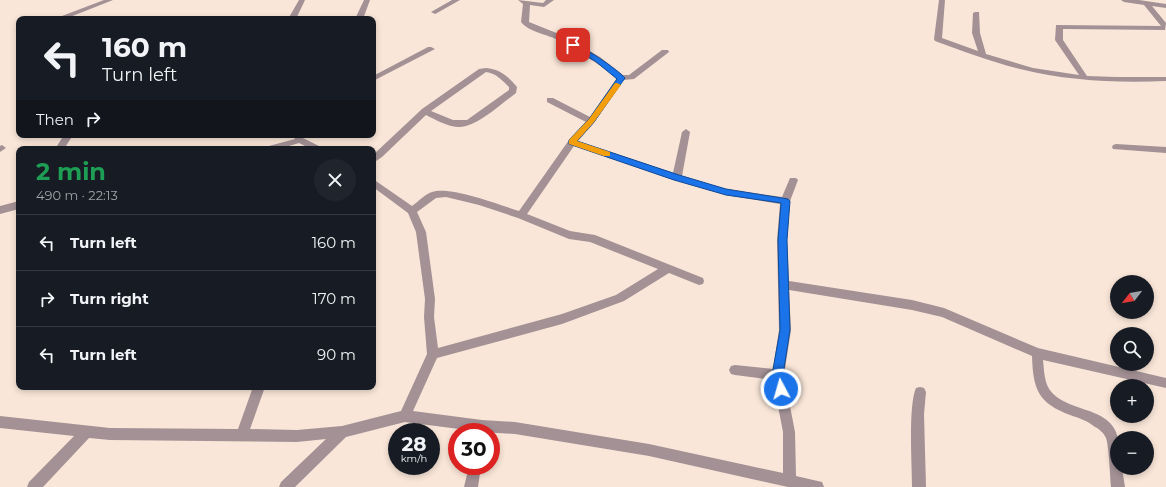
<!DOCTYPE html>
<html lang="en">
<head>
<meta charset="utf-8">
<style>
  :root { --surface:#171b24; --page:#20242c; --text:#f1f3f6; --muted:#9ea1a6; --line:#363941 }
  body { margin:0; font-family:Montserrat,sans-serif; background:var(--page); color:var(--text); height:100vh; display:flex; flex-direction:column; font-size:15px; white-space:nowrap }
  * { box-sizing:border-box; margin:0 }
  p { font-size:13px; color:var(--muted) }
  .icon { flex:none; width:22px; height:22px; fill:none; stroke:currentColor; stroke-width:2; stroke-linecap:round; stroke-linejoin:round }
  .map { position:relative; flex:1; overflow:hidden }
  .panel { position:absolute; left:16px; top:146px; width:360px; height:244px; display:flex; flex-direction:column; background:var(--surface); border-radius:8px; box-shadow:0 2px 6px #0003 }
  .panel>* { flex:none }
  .banner { position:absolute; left:16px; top:16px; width:360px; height:122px; border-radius:8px; box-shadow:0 2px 6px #0003; background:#171b24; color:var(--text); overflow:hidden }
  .needle { width:26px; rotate:239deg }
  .buttons { position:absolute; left:1110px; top:275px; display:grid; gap:8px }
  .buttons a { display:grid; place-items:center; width:44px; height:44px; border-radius:50%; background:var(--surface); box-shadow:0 2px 6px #0003; font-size:20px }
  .speed { position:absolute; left:388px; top:423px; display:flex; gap:8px; font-size:20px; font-weight:700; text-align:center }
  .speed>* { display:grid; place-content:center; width:52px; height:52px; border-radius:50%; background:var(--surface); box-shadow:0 2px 6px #0003; line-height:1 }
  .speed small { font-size:10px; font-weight:400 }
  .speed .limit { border:6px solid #d22; background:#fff; color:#111 }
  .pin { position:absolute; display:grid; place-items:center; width:34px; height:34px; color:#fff; margin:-17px; border-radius:8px; box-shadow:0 2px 6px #0006 }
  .me { position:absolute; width:44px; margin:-22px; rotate:354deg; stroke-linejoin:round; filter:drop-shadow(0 0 3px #0008) }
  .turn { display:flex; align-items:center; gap:14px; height:84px; padding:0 20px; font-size:18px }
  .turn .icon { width:52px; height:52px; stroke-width:2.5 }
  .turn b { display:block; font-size:28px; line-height:34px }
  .then { display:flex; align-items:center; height:38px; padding:0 20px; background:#0003; gap:8px; font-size:15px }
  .round { display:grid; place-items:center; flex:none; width:42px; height:42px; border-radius:21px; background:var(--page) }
  .summary { display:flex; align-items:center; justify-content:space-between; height:68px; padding:0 20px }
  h1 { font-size:24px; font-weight:700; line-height:30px; color:#1e9e55 }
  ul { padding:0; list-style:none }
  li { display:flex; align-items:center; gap:12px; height:56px; padding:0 20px; border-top:1px solid var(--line) }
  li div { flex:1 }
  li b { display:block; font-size:15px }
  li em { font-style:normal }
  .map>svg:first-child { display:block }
</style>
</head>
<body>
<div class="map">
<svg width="1166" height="487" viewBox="0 0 1166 487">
  <rect width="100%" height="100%" fill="#f9e6d8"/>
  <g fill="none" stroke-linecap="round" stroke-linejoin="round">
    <path fill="#a39195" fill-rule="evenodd" d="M 104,0 L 113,0 L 65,19 L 54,19 Z
      M 299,0 L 305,0 L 296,19 L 288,19 Z
      M 364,0 L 370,0 L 363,19 L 355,19 Z
      M 452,0 L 460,0 L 437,13 L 435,14 L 431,12 Z
      M 518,0 L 543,3 L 546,0 L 554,0 L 544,7 L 530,5 L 529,22 L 564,36 L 600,57 L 623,75 L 629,75 L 662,50 L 668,50 L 669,52 L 634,79 L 623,80 L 594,123 L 578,141 L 673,173 L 682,132 L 686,129 L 690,132 L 682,176 L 726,189 L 782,197 L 790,178 L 796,178 L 798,180 L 790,201 L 787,240 L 789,281 L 912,300 L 944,308 L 1038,348 L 1166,378 L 1166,388 L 1043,360 C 1044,369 1044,378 1048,387 C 1063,414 1111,404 1118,438 L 1117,438 L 1117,468 L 1122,468 L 1125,487 L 1111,487 C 1110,476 1109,446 1106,438 C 1104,433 1099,429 1095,427 C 1088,421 1079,418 1070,415 C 1038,403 1033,389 1032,356 L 942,317 L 912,310 L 789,290 L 791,330 L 784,375 L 795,432 L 796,476 L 822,482 L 824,487 L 788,487 L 649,456 L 515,434 L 482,432 L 405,422 L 346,437 L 295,487 L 279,487 L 281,482 L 326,439 L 297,442 L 110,440 L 89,438 L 43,487 L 27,487 L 29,482 L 74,436 L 0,428 L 0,416 L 110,428 L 238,429 L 253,387 L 265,387 L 250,429 L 297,430 L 342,426 L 401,411 L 427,354 L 424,317 L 425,299 L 416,232 L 408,213 L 373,187 L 373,179 L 412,206 C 418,202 425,194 432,192 C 451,186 499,205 519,211 L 569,140 L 586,122 L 547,102 L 547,98 L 553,98 L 590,117 L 617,78 C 599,64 580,52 560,41 C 548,34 530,33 521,22 L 523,4 ZM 574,146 L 674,180 L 726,195 L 780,204 L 777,240 L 779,330 L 773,369 L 735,365 L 731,366 L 729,370 L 731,374 L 735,375 L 773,380 L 783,432 L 783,473 L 649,444 L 515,422 L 482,420 L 413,411 L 437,358 L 562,324 L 624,301 L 669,273 L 699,285 L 703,284 L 704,281 L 703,278 L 595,235 L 570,231 L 527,214 ZM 446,197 L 479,205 L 518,218 L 569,239 L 590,242 L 658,269 L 616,295 L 562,314 L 438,348 L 434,317 L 435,299 L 426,232 L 417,212 L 436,198 Z
      M 939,0 L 945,0 L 942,38 L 978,51 L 972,33 L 973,13 L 975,12 L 979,12 L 980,33 L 986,54 L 1033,68 L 1079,75 L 1055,40 L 1056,25 L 1161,26 L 1144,5 L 1124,2 L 1121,0 L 1139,0 L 1166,4 L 1166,8 L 1152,6 L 1166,23 L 1165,30 L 1063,29 L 1063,40 L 1087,76 L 1116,77 L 1166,77 L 1166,81 C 1117,83 1068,81 1020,69 C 991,62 963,51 935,41 L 934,39 Z
      M 428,47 L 431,47 L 435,49 L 373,81 L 373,76 Z
      M 486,68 C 500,69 509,77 517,87 L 516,93 C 501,104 476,128 458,127 C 446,126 436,120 426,115 L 382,157 L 373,163 L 373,155 L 422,109 L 479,69 ZM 486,72 C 496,73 503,81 509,87 L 509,90 L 467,120 L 453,120 L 431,111 Z
      M 64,135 L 73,135 L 64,149 L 55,149 Z
      M 293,135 L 301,135 L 303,138 L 321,147 L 322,149 L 311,149 L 299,143 L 279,149 L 264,149 L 265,147 L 295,139 Z
      M 1116,144 L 1166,147 L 1166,153 L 1113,149 L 1112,147 L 1113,145 Z
      M 2,145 L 6,148 L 0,152 L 0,146 Z
      M 19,201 L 19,209 L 0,214 L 0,206 Z
      M 920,387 L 924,388 L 926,392 L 924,414 L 926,487 L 912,487 C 912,465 908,406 916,388 Z
      M 469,466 L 481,466 L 478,487 L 464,487 Z"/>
  </g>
  <path fill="#1a73e8" stroke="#114b97" d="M 570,44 C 580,43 618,70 625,78 L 594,122 L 577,141 L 679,175 L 726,189 L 788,199 L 790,201 L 787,240 L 790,330 L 783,375 L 786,389 L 785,393 L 781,394 L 777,393 L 772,375 L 780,330 L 778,240 L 781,203 L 726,195 L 674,180 L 569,144 L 569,140 L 589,119 L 617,79 L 595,61 L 570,47 Z"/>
  <path fill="#f59e0b" d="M 615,83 L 617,83 L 621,85 L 594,122 L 577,141 L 610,152 L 610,156 L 604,156 L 569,144 L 569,140 L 589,119 Z"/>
</svg>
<div class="buttons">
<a><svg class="needle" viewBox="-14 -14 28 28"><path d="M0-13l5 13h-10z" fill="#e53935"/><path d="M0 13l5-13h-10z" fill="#9ea1a6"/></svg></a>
<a><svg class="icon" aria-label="search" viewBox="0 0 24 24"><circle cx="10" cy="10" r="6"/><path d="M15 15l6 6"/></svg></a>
<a>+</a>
<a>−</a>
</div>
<div class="speed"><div>28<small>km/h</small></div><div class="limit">30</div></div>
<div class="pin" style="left:573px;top:45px;background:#d93025"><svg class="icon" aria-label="arrive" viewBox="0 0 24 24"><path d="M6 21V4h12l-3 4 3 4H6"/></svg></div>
<svg class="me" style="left:781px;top:389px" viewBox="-20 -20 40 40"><circle r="17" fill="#1a73e8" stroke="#fff" stroke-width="3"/><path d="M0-11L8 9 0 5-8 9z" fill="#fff"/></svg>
<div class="banner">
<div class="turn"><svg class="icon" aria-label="left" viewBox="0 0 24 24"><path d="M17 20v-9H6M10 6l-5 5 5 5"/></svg><div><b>160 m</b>Turn left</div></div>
<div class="then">Then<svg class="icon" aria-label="right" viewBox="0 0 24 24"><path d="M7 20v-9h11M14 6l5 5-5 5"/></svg></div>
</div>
<section class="panel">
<div class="summary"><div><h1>2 min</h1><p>490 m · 22:13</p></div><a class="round"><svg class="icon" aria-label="close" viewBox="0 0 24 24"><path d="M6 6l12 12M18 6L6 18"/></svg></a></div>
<ul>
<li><svg class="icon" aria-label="left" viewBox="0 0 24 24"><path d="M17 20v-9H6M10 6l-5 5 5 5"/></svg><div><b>Turn left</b></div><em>160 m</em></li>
<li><svg class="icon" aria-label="right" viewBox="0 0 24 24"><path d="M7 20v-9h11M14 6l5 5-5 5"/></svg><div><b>Turn right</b></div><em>170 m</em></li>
<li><svg class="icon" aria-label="left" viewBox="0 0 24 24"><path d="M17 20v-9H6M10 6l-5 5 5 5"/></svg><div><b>Turn left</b></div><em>90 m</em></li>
</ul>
</section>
</div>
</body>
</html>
